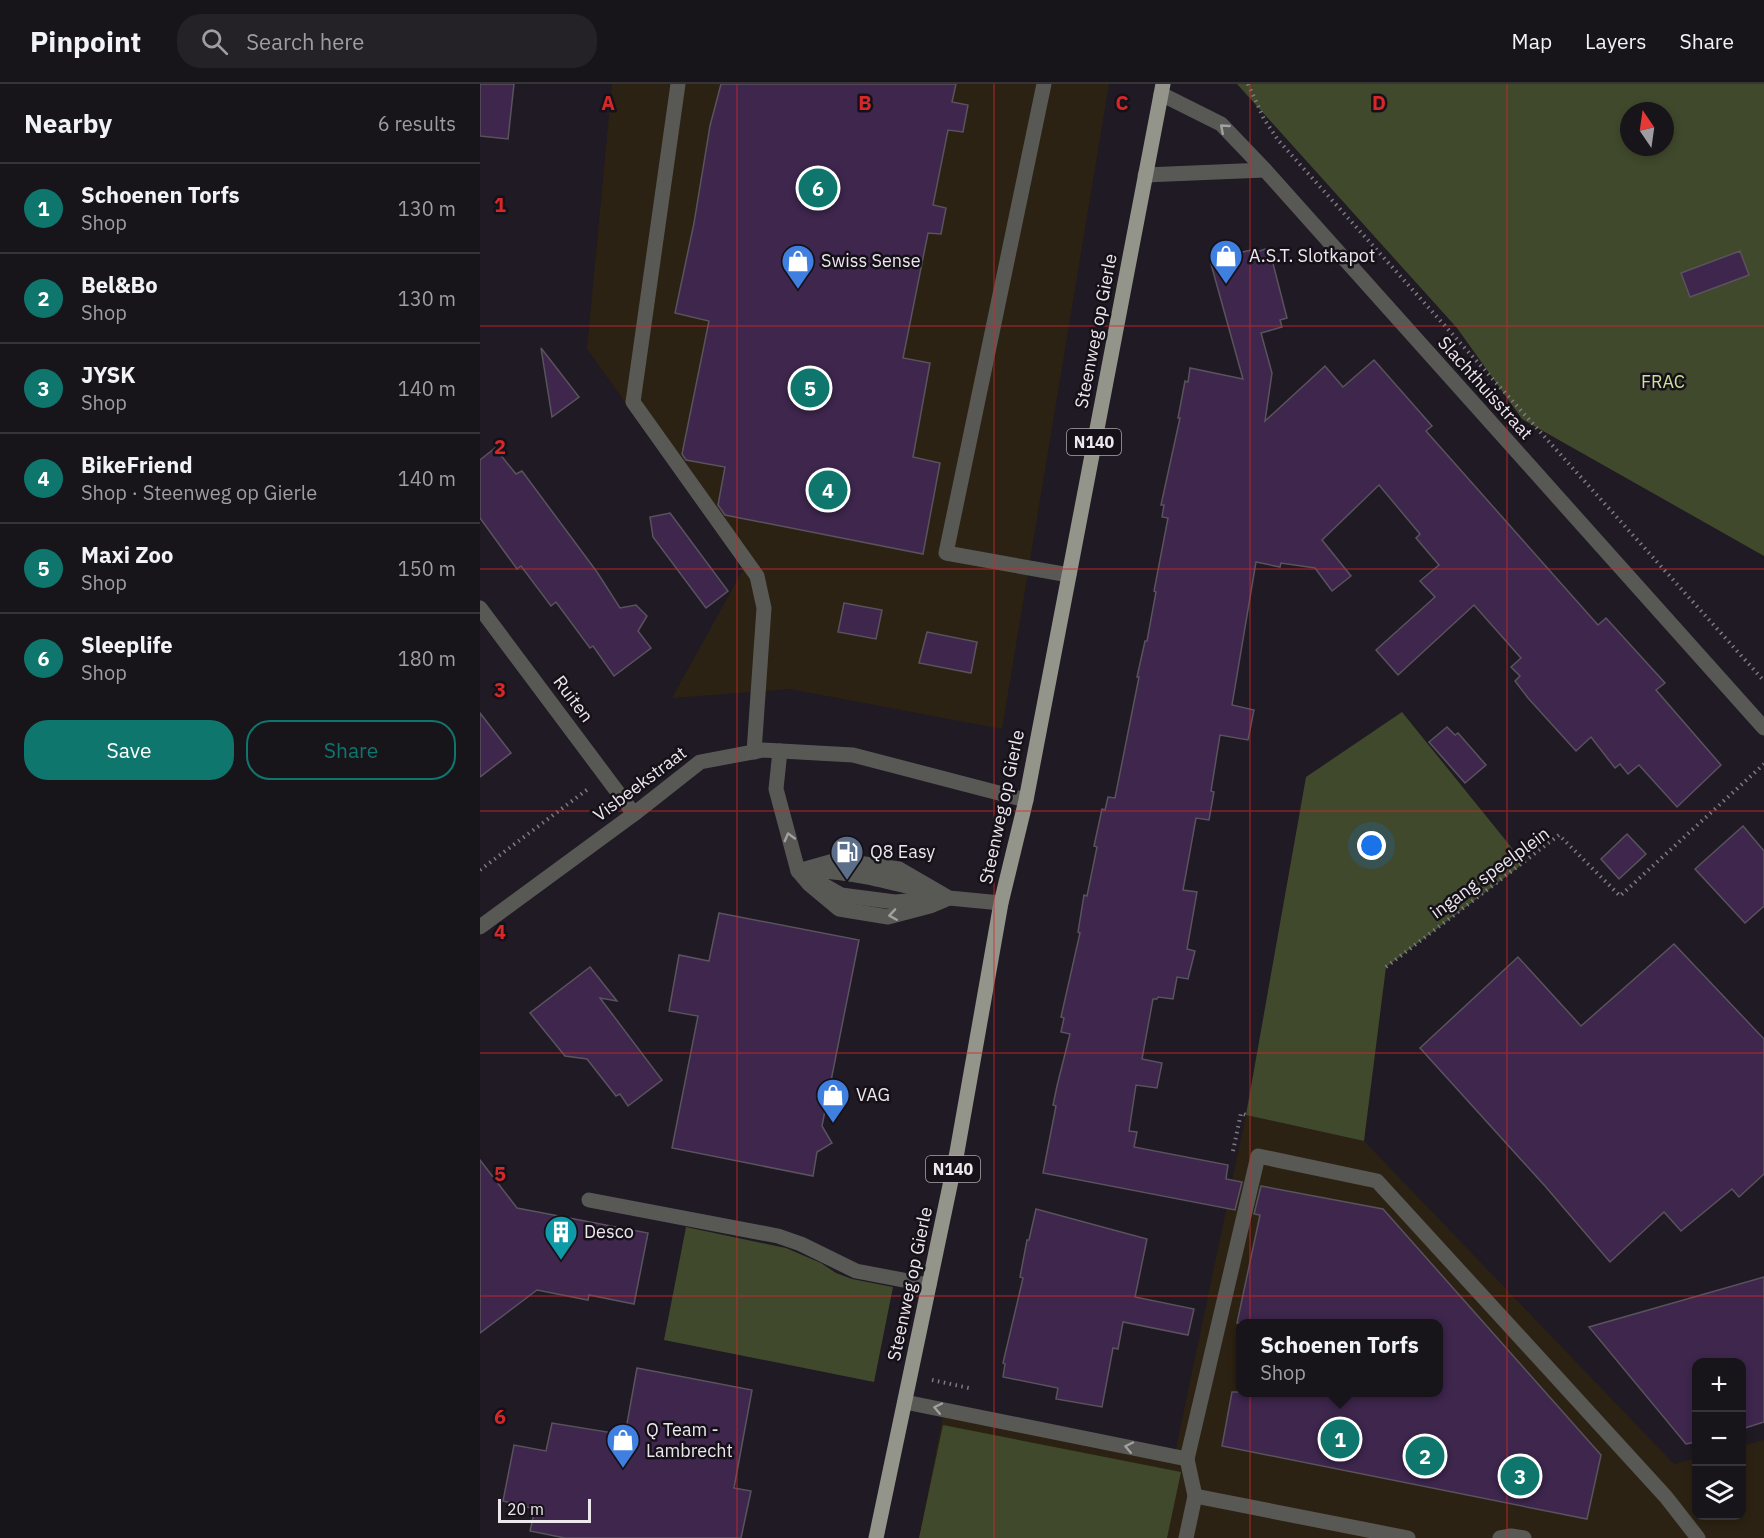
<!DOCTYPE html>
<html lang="en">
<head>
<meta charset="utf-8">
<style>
	body { margin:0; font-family:"IBM Plex Sans",sans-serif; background:#242127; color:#f1f3f6 }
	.controls { position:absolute; right:18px; bottom:18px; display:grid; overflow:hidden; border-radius:12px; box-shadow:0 3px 9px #0003 }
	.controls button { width:54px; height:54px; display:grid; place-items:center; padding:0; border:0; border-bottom:2px solid #363339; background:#17141a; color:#f1f3f6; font:30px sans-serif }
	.compass { position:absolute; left:1140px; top:18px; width:54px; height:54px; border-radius:50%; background:#17141a; box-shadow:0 3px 9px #0003; rotate:347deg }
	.scale { position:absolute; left:18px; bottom:15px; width:93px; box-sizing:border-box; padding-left:6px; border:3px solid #ebe7ed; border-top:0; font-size:16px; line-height:21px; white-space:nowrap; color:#ebe7ed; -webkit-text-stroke:4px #161119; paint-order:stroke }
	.you { position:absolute; left:892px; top:762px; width:21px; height:21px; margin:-15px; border:4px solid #fff; border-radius:50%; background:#1a73e8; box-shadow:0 0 0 9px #1a73e833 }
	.badge { display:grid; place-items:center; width:39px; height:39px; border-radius:50%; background:#0f766e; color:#fff; font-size:20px; font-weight:700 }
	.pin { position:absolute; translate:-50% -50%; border:3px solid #fff; box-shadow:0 2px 6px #0006 }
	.popup { position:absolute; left:756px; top:1235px; width:207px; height:78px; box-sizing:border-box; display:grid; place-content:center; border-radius:12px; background:#17141a; filter:drop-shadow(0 2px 4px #0005); font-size:20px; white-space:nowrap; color:#9e9ea2 }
	.popup b { font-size:22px; color:#f1f3f6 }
	.popup::after { content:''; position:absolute; left:50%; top:100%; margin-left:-12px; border:12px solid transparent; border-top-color:#17141a }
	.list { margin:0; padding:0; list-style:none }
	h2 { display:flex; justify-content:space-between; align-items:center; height:78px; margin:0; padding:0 24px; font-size:26px }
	h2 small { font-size:20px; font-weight:400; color:#9e9ea2 }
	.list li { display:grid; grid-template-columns:39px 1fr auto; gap:18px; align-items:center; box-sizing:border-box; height:90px; padding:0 24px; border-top:2px solid #363339 }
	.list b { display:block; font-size:22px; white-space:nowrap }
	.list p { margin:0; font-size:20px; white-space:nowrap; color:#9e9ea2 }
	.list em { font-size:20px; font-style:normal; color:#9e9ea2 }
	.actions { display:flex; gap:12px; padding:18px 24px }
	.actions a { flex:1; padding:14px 0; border:2px solid #0f766e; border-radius:24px; text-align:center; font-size:21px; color:#0f766e }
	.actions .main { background:#0f766e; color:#fff }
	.icon { flex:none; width:33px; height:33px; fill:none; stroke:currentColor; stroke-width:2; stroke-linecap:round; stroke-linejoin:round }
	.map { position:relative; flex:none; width:1284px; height:1454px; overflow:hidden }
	header { display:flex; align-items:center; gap:36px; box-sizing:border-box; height:84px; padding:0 30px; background:#17141a; border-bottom:2px solid #363339 }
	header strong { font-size:28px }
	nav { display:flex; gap:33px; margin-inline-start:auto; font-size:21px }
	.search { width:420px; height:54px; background:#242127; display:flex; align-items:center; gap:15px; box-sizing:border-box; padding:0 21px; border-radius:24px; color:#9e9ea2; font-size:22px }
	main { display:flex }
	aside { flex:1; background:#17141a }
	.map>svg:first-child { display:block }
	.commercial { fill:#2c2213; fill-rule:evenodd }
	.green { fill:#40492c; fill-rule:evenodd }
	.building { fill:#3e264d; stroke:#59535d; stroke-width:1.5 }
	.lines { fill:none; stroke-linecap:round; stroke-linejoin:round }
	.path { stroke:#7f7a82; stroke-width:4; stroke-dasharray:1.5 4.5; stroke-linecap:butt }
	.minor { stroke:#585954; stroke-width:15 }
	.major { stroke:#93958b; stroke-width:15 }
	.oneway { stroke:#a2a0a0 }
	.grid { fill:none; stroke:#d62828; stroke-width:1.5; stroke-opacity:0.55 }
	.labels { text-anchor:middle; stroke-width:5; stroke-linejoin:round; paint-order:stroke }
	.shield { fill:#161119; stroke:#aba7ad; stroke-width:1.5 }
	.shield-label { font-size:16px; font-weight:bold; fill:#ebe7ed }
	.poi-label { font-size:18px; fill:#ebe7ed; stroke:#161119; text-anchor:start }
	.street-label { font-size:18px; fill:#ebe7ed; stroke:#161119 }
	.park-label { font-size:18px; fill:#cbe396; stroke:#161119 }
	.grid-label { font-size:20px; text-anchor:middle; font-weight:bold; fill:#d62828; stroke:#161119; stroke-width:5; stroke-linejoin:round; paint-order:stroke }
</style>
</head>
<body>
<header>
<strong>Pinpoint</strong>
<div class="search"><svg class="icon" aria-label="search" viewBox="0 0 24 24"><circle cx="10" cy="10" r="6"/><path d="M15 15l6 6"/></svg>Search here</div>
<nav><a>Map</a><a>Layers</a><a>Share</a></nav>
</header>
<main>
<aside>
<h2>Nearby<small>6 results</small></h2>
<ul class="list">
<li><span class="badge">1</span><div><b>Schoenen Torfs</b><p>Shop</p></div><em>130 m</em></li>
<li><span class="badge">2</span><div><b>Bel&amp;Bo</b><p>Shop</p></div><em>130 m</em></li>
<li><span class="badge">3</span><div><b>JYSK</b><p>Shop</p></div><em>140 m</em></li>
<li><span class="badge">4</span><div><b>BikeFriend</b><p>Shop · Steenweg op Gierle</p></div><em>140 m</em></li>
<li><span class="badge">5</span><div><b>Maxi Zoo</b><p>Shop</p></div><em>150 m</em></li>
<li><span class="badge">6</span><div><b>Sleeplife</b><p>Shop</p></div><em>180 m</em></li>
</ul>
<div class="actions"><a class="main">Save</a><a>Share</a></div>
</aside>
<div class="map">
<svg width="1284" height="1454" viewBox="0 0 1284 1454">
	<rect width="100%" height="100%" fill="#1f1a23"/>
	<g class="commercial">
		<path d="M132,0H629L522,645L310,605L192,614L264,484L107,265Z"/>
		<path d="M766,1031L884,1057L1194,1380L1216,1374V1432H1262V1362L1284,1356V1454H439L463,1332L693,1379ZM761,1240H959V1308H761Z"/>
	</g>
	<g class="green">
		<path d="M757,0H1284V472L1042,335L977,244ZM1149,27H1185V63H1149Z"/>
		<path d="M922,628L1044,779L906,883L884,1057L766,1031L826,693Z"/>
		<path d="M206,1143L306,1164L341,1179L356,1189L372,1195L413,1203L394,1298L184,1256Z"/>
		<path d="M463,1341L701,1388L687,1454H439Z"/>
	</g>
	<g class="building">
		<path d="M0,0H34L28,55L0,52Z"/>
		<path d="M241,0H476L472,18L488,21L483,48L468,46L453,121L466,124L461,150L448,149L423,274L450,279L433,373L460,379L443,470L245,431L238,421L245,383L206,376L202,370L229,237L195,229L214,139L230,42Z"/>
		<path d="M789,164L807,234L800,236L802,243L781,249L792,289L785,337L845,282L863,303L894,276L952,342L946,347L1078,496L1118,541L1126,534L1185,599L1176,606L1241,681L1197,723L1159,681L1148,690L1140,680L1135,684L1111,653L1096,667L1048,614L1035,597L1040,592L1031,583L1041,574L994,521L918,591L896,566L955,513L940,497L959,481L936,454L940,450L899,401L842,456L871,492L852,507L835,484L801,479L800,483L776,478L752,621L774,626L768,656L740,651L731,707L734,708L729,736L716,734L703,806L717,808L707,865L715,867L708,895L697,893L693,915L678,913L677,915H673L662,975L682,979L677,1004L656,1001L649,1047L657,1048L654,1063L748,1081L746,1095L762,1098L755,1126L563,1089L576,1022L573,1021L577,1002L590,950L581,948L584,934L581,933L600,849L598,848L604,811L607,812L617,763L614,762L622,725L625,726L628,713L635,714L659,593H657L665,557H667L676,508L674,507L688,434L682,433L684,421H681L700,334H698L705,297L708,298L710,284L763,295L731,180L744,177L743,173L775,165L776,168Z"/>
		<path d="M1260,167L1269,191L1210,213L1201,189Z"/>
		<path d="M61,264L99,313L72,333Z"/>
		<path d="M15,364L36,390L42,387L117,488L140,524L156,521L167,532L158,547L171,564L134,592L113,562L110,564L76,518L71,522L41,482L37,485L0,434V376Z"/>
		<path d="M190,429L248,507L226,524L173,453L170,433Z"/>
		<path d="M364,519L402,526L396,555L358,548Z"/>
		<path d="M447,548L497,558L491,589L439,579Z"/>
		<path d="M0,629L31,669L0,693Z"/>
		<path d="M967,643L975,651L978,649L1006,681L985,699L949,658Z"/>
		<path d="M1263,742L1284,767V822L1265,839L1215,785Z"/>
		<path d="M1147,750L1166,770L1139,795L1121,775Z"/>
		<path d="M239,829L379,856L342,1042L352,1059L337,1068L333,1092L192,1064L218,932L189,927L199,871L229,877Z"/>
		<path d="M1194,860L1284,955V1090L1259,1113L1252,1105L1201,1147L1184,1128L1130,1178L1065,1102L940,964L1038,873L1101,942Z"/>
		<path d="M110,883L137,917L120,914L182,996L148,1022L140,1010L136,1012L107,975L85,972L50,929Z"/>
		<path d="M0,1076L37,1124L168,1149L154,1220L109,1211L108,1216L57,1206L0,1249Z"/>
		<path d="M781,1102L903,1125L1121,1371L1107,1435L742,1362L752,1308H959V1239H757L780,1131L774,1130Z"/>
		<path d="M556,1125L667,1155L655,1213L714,1225L708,1251L643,1238L638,1265L633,1264L622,1323L576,1315L578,1304L523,1293L525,1280L523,1279L543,1194L540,1193L547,1156H549Z"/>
		<path d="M1284,1193V1338L1262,1345V1278H1216V1358L1206,1360L1109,1243Z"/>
		<path d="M157,1284L272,1306L254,1404L271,1407L261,1454H85L50,1447L55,1425L23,1417L34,1361L66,1367L72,1339L145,1351Z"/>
	</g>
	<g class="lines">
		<g class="path">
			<path d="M768,0L784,35L798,56L1284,597"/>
			<path d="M0,786L108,705"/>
			<path d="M906,883L1079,751L1140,812L1284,680"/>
			<path d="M753,1067L761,1029L766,1031"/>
			<path d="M452,1296L489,1304"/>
		</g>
		<g class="minor">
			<path d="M198,0L153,318L277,492L284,524L274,668"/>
			<path d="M564,0L466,469L589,491"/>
			<path d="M681,10L741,40L785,86L1284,644"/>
			<path d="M665,91L785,86"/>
			<path d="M0,524L154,730"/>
			<path d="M300,667L296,705L318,787L357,776L419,785L469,814L521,819"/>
			<path d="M318,787L329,800L359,825L408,833L450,822L469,814"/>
			<path d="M337,787C374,788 410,798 446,807"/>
			<path d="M335,796L361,811L415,818L451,815"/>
			<path d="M0,843L154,730L220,678L283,666L373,671L546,716"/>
			<path d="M109,1116L298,1152L321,1160L376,1187L449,1201"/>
			<path d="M425,1318L707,1375"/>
			<path d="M715,1412L928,1454"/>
			<path d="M706,1454L715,1412L707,1375L778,1072L897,1097L1186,1413L1218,1454"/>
			<path d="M1020,1454L1031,1452L1044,1454"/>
		</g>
		<path class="major" d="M396,1454L477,1068L521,819L546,716L683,0"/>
	</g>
	<defs><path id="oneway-chevron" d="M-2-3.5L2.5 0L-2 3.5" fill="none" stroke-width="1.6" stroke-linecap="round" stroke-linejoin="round" transform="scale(1.5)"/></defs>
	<g class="oneway">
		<use href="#oneway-chevron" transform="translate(744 44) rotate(-139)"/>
		<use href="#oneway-chevron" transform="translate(309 753) rotate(-105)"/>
		<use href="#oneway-chevron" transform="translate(413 831) rotate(171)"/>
		<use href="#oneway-chevron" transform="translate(458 1324) rotate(-168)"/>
		<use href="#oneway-chevron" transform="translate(649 1363) rotate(-168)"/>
	</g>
	<path class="grid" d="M257,0V1454M514,0V1454M770,0V1454M1027,0V1454M0,242H1284M0,485H1284M0,727H1284M0,969H1284M0,1212H1284"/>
	<defs>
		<g id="shop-pin" transform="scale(1.725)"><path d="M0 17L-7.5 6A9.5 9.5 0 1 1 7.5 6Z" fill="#3f7fe0" stroke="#161119"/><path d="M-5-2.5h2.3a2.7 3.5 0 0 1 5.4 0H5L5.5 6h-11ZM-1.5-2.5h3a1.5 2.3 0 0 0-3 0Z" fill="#fff"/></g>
		<g id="fuel-pin" transform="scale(1.725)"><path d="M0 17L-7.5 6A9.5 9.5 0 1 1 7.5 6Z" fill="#5c6f8a" stroke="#161119"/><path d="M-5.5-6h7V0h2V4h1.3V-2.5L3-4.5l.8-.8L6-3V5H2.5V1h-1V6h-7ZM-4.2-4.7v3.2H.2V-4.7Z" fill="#fff"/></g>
		<g id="building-pin" transform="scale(1.725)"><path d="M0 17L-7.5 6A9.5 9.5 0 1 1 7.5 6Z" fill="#0f9aa8" stroke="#161119"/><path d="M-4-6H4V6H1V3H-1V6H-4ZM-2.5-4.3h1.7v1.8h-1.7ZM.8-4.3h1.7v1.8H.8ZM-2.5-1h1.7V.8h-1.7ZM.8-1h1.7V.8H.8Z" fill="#fff"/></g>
	</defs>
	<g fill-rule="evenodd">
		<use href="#shop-pin" x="746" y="172"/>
		<use href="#shop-pin" x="318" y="177"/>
		<use href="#fuel-pin" x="367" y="768"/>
		<use href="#shop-pin" x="353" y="1011"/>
		<use href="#building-pin" x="81" y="1148"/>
		<use href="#shop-pin" x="143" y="1356"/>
	</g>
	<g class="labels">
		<g class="shield">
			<rect x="587" y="345" width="54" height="26" rx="4.5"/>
			<rect x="446" y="1072" width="54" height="26" rx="4.5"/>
		</g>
		<g class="shield-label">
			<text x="614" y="364">N140</text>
			<text x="473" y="1091">N140</text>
		</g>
		<g class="poi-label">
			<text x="769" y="178">A.S.T. Slotkapot</text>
			<text x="341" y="183">Swiss Sense</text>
			<text x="390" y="774">Q8 Easy</text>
			<text x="376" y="1017">VAG</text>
			<text x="104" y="1154">Desco</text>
			<text x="166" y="1352">Q Team -<tspan x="166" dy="21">Lambrecht</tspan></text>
		</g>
		<g class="street-label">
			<text transform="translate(616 247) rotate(-79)" y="6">Steenweg op Gierle</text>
			<text transform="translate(1005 304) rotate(48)" y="6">Slachthuisstraat</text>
			<text transform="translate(93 615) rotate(53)" y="6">Ruiten</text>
			<text transform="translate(160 700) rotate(-37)" y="6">Visbeekstraat</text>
			<text transform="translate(522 723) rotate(-78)" y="6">Steenweg op Gierle</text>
			<text transform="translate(1010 789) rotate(-36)" y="6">ingang speelplein</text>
			<text transform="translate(430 1200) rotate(-78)" y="6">Steenweg op Gierle</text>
		</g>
		<g class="park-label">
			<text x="1183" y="304">FRAC</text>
		</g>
	</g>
	<g class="grid-label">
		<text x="128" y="26">A</text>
		<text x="385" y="26">B</text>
		<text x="642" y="26">C</text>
		<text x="899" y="26">D</text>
		<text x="20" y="128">1</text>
		<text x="20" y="370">2</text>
		<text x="20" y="613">3</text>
		<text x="20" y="855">4</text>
		<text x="20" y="1097">5</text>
		<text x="20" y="1340">6</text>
	</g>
</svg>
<div class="controls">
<button>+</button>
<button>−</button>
<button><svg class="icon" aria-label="layers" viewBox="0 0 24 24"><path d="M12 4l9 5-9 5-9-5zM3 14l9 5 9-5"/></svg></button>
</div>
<svg class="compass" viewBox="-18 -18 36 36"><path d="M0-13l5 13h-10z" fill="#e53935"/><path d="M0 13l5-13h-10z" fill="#9e9ea2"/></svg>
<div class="scale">20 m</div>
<div class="you"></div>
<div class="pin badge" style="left:860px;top:1355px">1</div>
<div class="popup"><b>Schoenen Torfs</b>Shop</div>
<div class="pin badge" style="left:945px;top:1372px">2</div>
<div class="pin badge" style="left:1040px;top:1392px">3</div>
<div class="pin badge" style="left:348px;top:406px">4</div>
<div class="pin badge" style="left:330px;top:304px">5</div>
<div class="pin badge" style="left:338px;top:104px">6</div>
</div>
</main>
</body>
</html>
